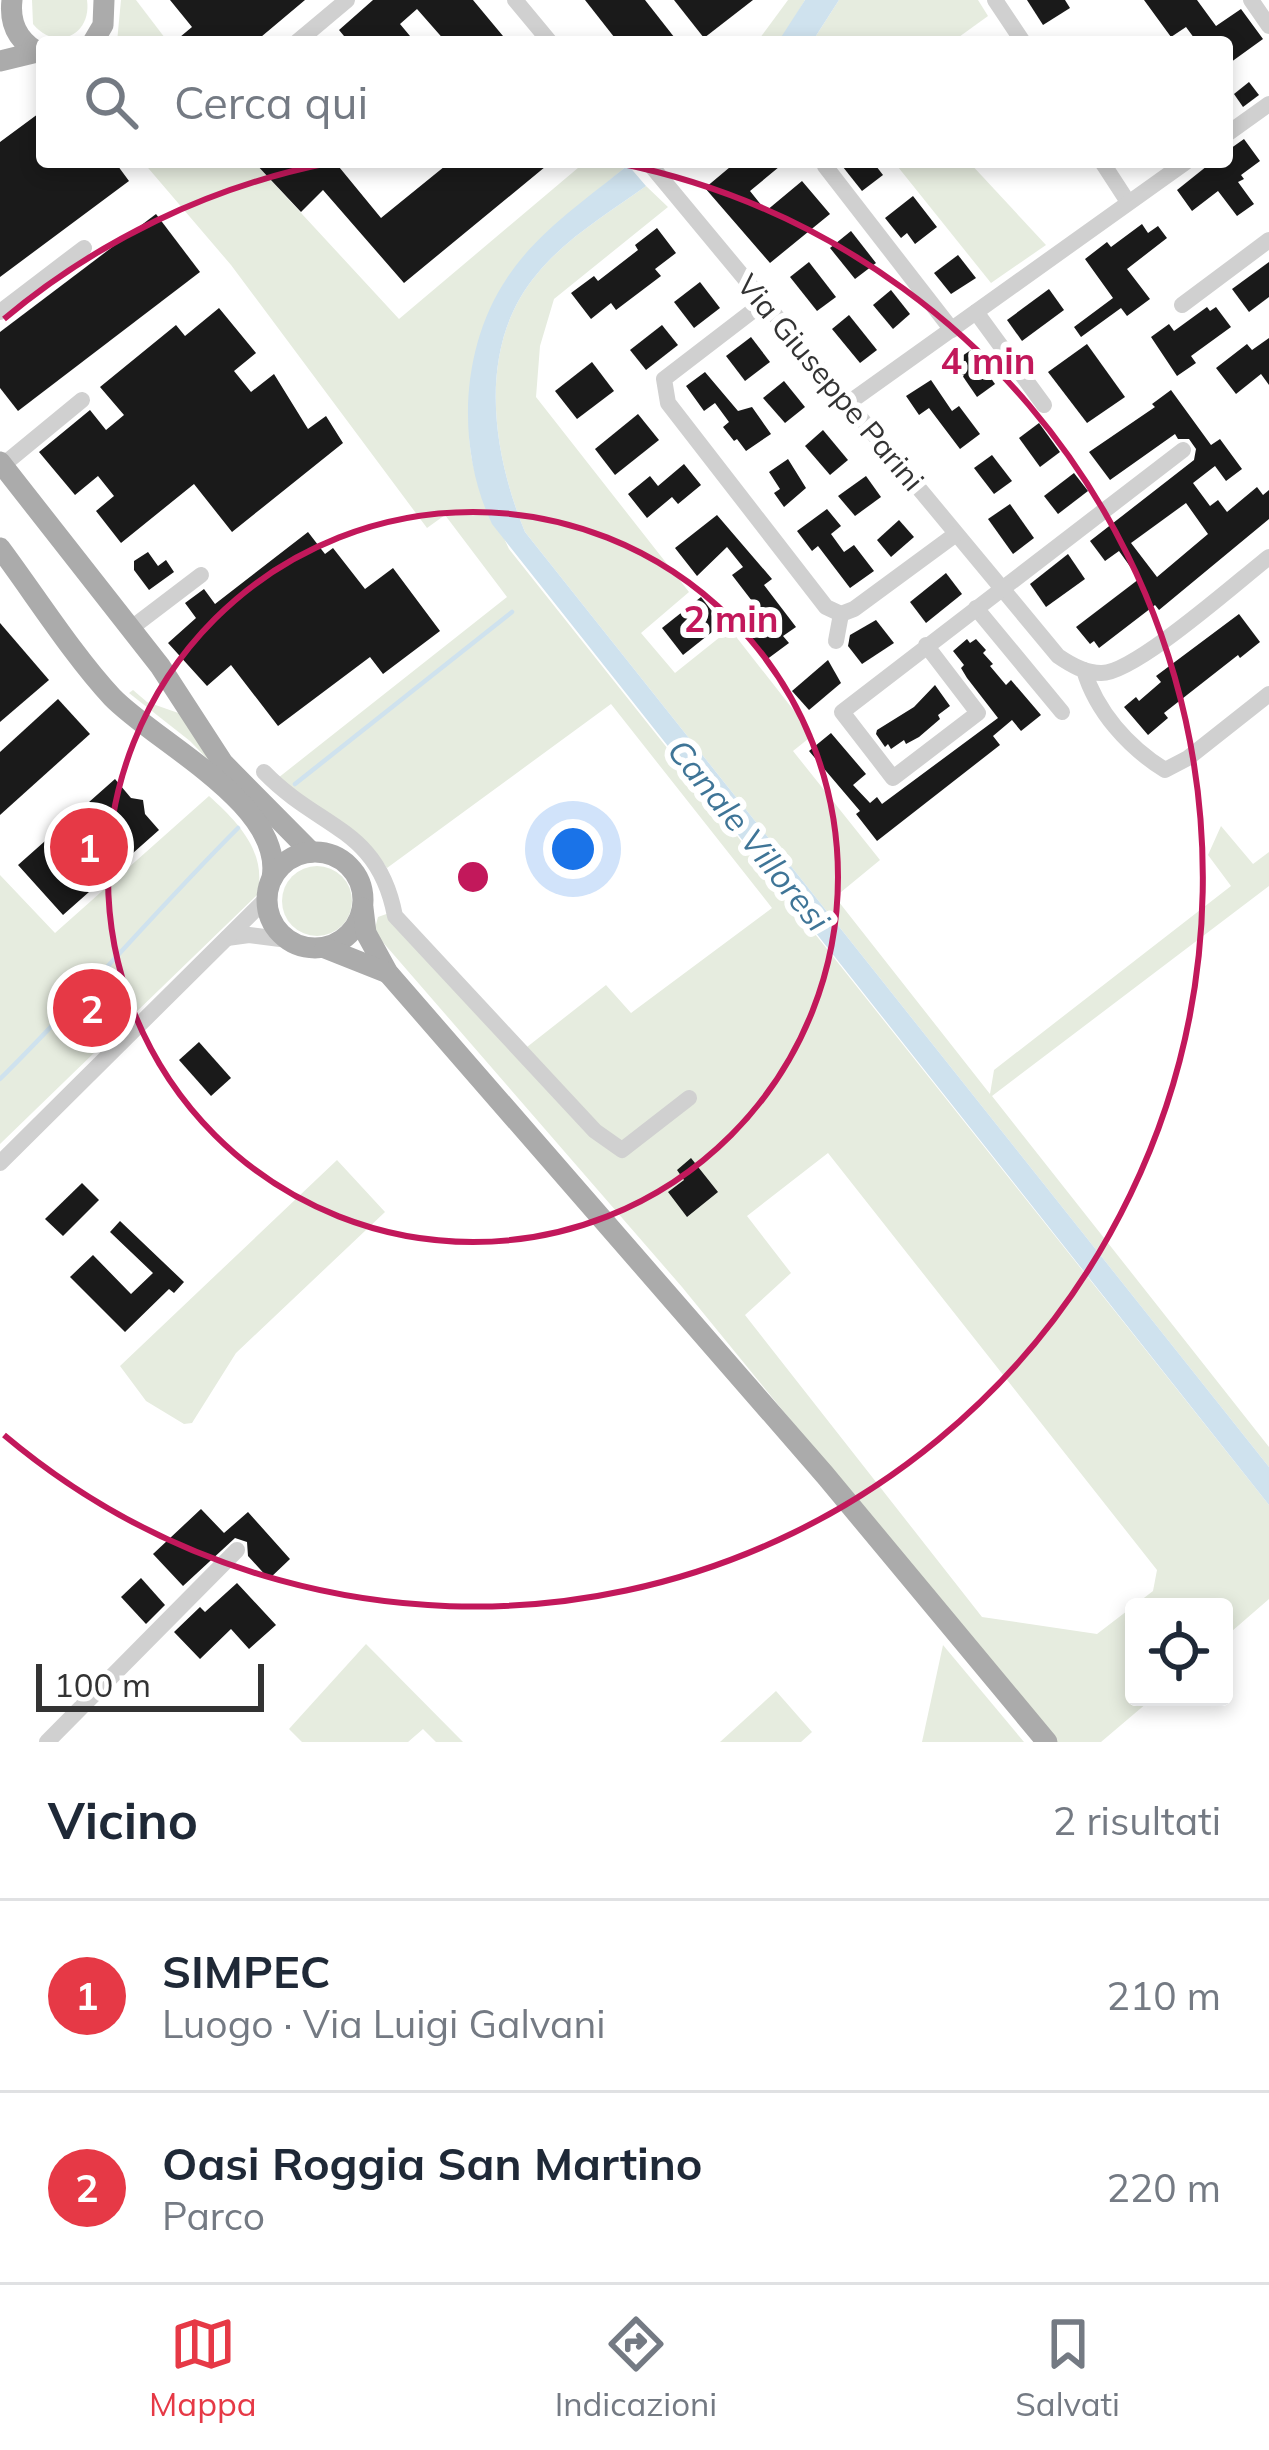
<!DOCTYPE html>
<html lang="it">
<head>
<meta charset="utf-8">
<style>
	body { margin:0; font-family:Mulish,sans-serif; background:#f6f6f7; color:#1f2937 }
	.controls { position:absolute; right:36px; bottom:36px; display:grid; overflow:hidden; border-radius:12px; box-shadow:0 6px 18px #0003 }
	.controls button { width:108px; height:108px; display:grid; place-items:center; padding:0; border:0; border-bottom:3px solid #e0e1e3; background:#fff; color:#1f2937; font:60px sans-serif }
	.scale { position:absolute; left:36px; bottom:30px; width:228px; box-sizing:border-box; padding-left:12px; border:6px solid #333; border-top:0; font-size:33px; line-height:42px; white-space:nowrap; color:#333; -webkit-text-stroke:9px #fff; paint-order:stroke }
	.you { position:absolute; left:573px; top:849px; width:42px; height:42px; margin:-30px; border:9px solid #fff; border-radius:50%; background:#1a73e8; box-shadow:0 0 0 18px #1a73e833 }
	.badge { display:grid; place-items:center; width:78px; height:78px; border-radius:50%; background:#e63946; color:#fff; font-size:39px; font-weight:700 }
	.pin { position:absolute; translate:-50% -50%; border:6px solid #fff; box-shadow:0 3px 12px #0006 }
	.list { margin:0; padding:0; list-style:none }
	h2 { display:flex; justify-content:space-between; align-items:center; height:156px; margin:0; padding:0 48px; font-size:51px }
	h2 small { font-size:39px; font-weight:400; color:#747a83 }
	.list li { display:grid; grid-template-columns:78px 1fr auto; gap:36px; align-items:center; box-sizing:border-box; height:192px; padding:0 48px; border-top:3px solid #e0e1e3 }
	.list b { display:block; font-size:45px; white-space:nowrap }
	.list p { margin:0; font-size:39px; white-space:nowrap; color:#747a83 }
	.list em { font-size:39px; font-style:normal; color:#747a83 }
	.icon { flex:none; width:66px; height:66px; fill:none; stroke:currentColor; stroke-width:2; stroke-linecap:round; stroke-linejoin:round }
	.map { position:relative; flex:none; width:1269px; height:1742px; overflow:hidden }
	.search { position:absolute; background:#fff; box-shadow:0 6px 18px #0003; left:36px; right:36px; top:36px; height:132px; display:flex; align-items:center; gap:30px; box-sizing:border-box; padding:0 42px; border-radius:12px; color:#747a83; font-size:45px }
	.sheet { height:540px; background:#fff }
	nav { display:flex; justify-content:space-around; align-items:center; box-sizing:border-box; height:168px; border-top:3px solid #e0e1e3; background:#fff; font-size:33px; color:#747a83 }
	nav a { display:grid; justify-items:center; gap:6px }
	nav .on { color:#e63946 }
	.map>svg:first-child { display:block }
	.green { fill:#e6ecdf; fill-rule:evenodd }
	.water { fill:#cfe2ee }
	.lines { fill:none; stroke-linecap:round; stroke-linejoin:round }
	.stream { stroke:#cfe2ee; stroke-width:4.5 }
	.building { fill:#1a1a1a; fill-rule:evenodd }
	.minor { stroke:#d0d0d0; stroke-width:16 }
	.major { stroke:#ababab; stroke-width:21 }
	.ring { fill:none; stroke:#c2185b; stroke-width:6 }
	.labels { text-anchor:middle; stroke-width:12; stroke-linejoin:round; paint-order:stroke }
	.street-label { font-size:30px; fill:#333; stroke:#fff }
	.water-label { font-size:33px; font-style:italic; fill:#3f7597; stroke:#fff }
	.centre { fill:#c2185b; stroke:#fff; stroke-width:6 }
	.ring-label { font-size:36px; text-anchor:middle; font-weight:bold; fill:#c2185b; stroke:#fff; stroke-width:12; stroke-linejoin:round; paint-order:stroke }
</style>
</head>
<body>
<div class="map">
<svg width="1269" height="1742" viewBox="0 0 1269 1742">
	<rect width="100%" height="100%" fill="#fff"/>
	<g class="green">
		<path d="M32,0H87C92,35 56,52 33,24Z"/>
		<path d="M121,0H136L168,42H117Z"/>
		<path d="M788,0H805L783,37L778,42H757Z"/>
		<path d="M839,0H978L988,16L952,42H812Z"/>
		<path d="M143,162H254L399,319L585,162L628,165C547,233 474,285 470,400C469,421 468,444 473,464C479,493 497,522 509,549L1269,1505V1599L1224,1638V1607H1134V1697H1154L1101,1742H1053L682,1287L374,932L378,917L392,912L527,1047L606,985L631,1013L772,908L611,704L387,868L379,857L278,778L507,597L445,515L427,528L231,265ZM828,1153L1157,1570L1153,1591L1097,1634L982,1617L745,1315L791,1273L747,1216Z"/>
		<path d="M894,162H969L1046,245L991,283Z"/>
		<path d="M646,186L668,207L554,299L540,346L536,397L689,592L641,633L675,673L730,629L813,735L793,751L880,860L835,897L990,1094L994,1070L1231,886L1208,855L1221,826L1253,864L1269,852V886L992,1096L1269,1447V1467L525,532C492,452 476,346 537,274C566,238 609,213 646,186Z"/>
		<path d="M133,690L147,702L184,715L223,775L190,741L129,693Z"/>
		<path d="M209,796C238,822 268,853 257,895L0,1144V875L55,933Z"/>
		<circle cx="317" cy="901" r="35"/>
		<path d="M337,1160L385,1212L236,1353L192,1423L184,1424L146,1401L120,1366Z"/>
		<path d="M366,1644L463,1742H436L423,1729L408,1742H302L289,1729Z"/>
		<path d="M943,1645L1024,1742H922Z"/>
		<path d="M776,1691L812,1732L801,1742H720Z"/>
	</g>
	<g class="water">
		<path d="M805,0H839L812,42H778Z"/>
		<path d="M628,165L646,186C609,213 566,238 537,274C476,346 492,452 525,532L1269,1467V1505L492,524C456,448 460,348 507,278C537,232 587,199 628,165Z"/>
	</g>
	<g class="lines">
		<g class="stream">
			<path d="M295,784L512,612"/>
			<path d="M0,1079C82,998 156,910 238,828"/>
		</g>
	</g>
	<g class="building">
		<path d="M170,0H305L255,42H174L192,27Z"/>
		<path d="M373,0H473L508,42H446L417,9L400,24L415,42H349L339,30Z"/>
		<path d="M585,0H645L678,42H618Z"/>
		<path d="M674,0H753L704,38Z"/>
		<path d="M1027,0H1065L1070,8L1043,25Z"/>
		<path d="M1144,0H1197L1216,26L1241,9L1263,39L1227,65V42H1197L1186,27L1171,37Z"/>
		<path d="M1249,82L1259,95L1243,107L1234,94Z"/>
		<path d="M42,111V162H115L129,181L0,277V142Z"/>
		<path d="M1244,139L1260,161L1241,175L1244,179L1238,182L1254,204L1237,216L1218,191L1192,211L1177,190L1212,162H1227V151Z"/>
		<path d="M254,162H335L381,218L450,162H551L404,283L323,190L301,212Z"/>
		<path d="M736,162H785L750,191L766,211L802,181L830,214L770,263L705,188Z"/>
		<path d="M839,162H873L883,175L862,191Z"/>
		<path d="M913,196L937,227L915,244L907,233L901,238L885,218Z"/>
		<path d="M156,214L200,272L18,411L0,388V332Z"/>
		<path d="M1142,224L1148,233L1158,226L1167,238L1127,269L1150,299L1127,316L1121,308L1081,337L1074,327L1113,298L1085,259L1107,242L1111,247Z"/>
		<path d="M657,228L676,253L655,269L661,276L616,310L611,303L591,319L571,293L594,276L598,281L638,250L635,245Z"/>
		<path d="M851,231L876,263L855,279L830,248Z"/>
		<path d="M958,255L976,278L951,294L934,273Z"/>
		<path d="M809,262L836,297L817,311L790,277Z"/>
		<path d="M1269,262V297L1249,312L1232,289Z"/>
		<path d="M700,282L720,308L694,328L674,302Z"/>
		<path d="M1049,289L1064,310L1022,341L1007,320Z"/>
		<path d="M891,290L910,314L893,329L873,305Z"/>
		<path d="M1207,307L1210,311L1216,307L1231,327L1191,356L1196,363L1177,376L1151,337L1169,324L1174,331Z"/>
		<path d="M219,308L256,353L234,371L251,392L274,374L308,429L326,416L343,443L232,532L194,484L121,543L96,511L114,496L98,476L75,495L39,452L90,410L106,430L124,415L100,387L176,325L185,336Z"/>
		<path d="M849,315L877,350L860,363L832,329Z"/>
		<path d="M662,325L678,345L646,370L630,350Z"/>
		<path d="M751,337L770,362L745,381L726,356Z"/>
		<path d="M1269,338V385L1261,374L1236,394L1216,368L1247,344L1252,350Z"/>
		<path d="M1087,344L1125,397L1087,423L1048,372Z"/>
		<path d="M971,350L995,384L977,397L953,362Z"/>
		<path d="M592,362L614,391L577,419L555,391Z"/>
		<path d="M705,372L738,411L752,407L771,434L746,451L737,439L734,441L723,427L729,422L715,403L704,411L686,386Z"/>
		<path d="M931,380L952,411L959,406L980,434L960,449L929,408L919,415L906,396Z"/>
		<path d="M784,381L805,407L785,423L763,398Z"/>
		<path d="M1171,390L1211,445L1220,439L1242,469L1226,481L1215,466L1193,483L1210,506L1218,500L1227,512L1257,487L1263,495L1269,490V519L1159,610L1155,605L1099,648L1094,641L1090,644L1076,627L1139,579L1119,551L1105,561L1090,541L1194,460L1196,449L1189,439H1178L1175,434L1110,480L1089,452L1155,407L1152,404ZM1186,503L1208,534L1157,577L1131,543Z"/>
		<path d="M638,414L659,440L615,475L595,449Z"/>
		<path d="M1039,423L1060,452L1040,467L1019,438Z"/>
		<path d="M823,430L848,460L830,475L805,446Z"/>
		<path d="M992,455L1012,481L994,494L974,468Z"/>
		<path d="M788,459L806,488L784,507L774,493L780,489L769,472Z"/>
		<path d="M684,464L701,485L678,504L672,497L647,518L628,494L650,476L658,486Z"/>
		<path d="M1074,473L1088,491L1058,514L1044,496Z"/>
		<path d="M866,476L881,497L855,516L838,496Z"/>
		<path d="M1010,504L1034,538L1013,554L988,519Z"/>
		<path d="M827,509L841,526L831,534L844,552L854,545L874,571L850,588L818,546L812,551L797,531Z"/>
		<path d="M717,515L772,579L764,585L796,627L783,636L789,643L766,660L748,637L760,627L755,620L762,614L732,575L743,567L727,547L697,576L675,548Z"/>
		<path d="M899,520L914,537L891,557L877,540Z"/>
		<path d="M308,532L325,554L333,548L365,589L393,568L440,631L383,674L370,657L278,726L231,665L207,686L168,643L196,618L185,603L204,589L215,604Z"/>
		<path d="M148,552L158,566L166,560L174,572L149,590L134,570V561Z"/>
		<path d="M1068,554L1085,579L1046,607L1030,584Z"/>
		<path d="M946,573L962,594L926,623L910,602Z"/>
		<path d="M701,597L722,624L683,655L662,628Z"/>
		<path d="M1239,614L1260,642L1240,658L1238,655L1164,713L1168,718L1148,735L1124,707L1136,697L1139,701L1161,682L1156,676Z"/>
		<path d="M876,620L894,643L862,664L848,646L850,635Z"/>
		<path d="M0,623L49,680L0,722Z"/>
		<path d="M967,639L970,643L976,639L986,650L983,653L993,664L990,666L1006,685L1011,680L1041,715L1021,731L1012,720L993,736L1000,745L877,841L856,814L860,811L809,751L831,733L866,774L853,785L870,803L877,797L882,804L998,718L967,678L961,668L964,665L953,651Z"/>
		<path d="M828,660L841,683L809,710L792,691Z"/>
		<path d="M935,685L950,706L938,715L940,719L919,737L906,744L904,740L891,749L888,744L885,747L876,734L877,730L914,707Z"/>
		<path d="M58,699L90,734L0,815V752Z"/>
		<path d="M115,779L131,798L143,800L145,814L159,830L63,915L18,865Z"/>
		<path d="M199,1042L231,1078L211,1096L179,1060Z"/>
		<path d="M691,1158L718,1192L687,1217L668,1192L684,1180L677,1170Z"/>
		<path d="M82,1183L99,1200L63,1236L45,1219Z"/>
		<path d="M120,1221L184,1282L174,1293L169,1289L125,1332L70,1277L93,1255L131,1294L153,1273L110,1232Z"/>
		<path d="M201,1509L224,1533L248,1512L290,1559L269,1579L248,1556L247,1542L235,1538L183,1586L153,1554Z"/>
		<path d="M141,1578L165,1605L146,1624L121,1597Z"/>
		<path d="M237,1583L276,1625L249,1649L231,1629L200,1659L174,1632L200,1607L205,1612Z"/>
	</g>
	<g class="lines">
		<g class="minor">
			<path d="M515,0L550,42"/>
			<path d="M995,0L1023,42"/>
			<path d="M1251,0L1269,26"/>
			<path d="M297,42L347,0"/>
			<path d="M1227,134L1269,104"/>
			<path d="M648,162L1058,656C1071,665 1085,673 1101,673C1134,674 1238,581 1269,557"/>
			<path d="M1102,162L1128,202"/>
			<path d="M825,166L952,330"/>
			<path d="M763,303L664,379L668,403L826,607L841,614L854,609L956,534"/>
			<path d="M1182,305L1269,240"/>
			<path d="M0,312L84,248"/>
			<path d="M976,312L1044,405"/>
			<path d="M847,404L1186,162"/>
			<path d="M3,465L82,400"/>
			<path d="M976,608L1062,712"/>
			<path d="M130,629L201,575"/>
			<path d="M836,641L841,614"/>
			<path d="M926,645L978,713L893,778L842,712L1183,450"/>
			<path d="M1084,670C1096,711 1128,747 1165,770L1188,758L1269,694"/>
			<path d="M264,772C320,830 378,827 395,916L595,1131L622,1150L689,1098"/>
			<path d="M227,938L249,935L288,940"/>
			<path d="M0,1163L267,898"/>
			<path d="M47,1742L237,1550"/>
		</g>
		<g class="major">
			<path d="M12,0C9,25 19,43 42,54"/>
			<path d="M93,42L103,25L104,0"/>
			<path d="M0,61L37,52"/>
			<path d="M0,462L160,666L223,763L311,852"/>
			<path d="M0,548C35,595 73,655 112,697C155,742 285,805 272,878"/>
			<circle cx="315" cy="900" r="48"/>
			<path d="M363,908L366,933L388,973L825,1475L1047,1742"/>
			<path d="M325,948L388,973"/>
		</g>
	</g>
	<g class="ring">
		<circle cx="473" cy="877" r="365"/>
		<path d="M4 319A729 729 0 0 1 328 163M618 163A729 729 0 1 1 4 1435"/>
	</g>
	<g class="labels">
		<g class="street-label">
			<text transform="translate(830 383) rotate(50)" y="10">Via Giuseppe Parini</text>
		</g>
		<g class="water-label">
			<text transform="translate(749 835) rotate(51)" y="12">Canale Villoresi</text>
		</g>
	</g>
	<circle cx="473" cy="877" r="18" class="centre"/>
	<g class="ring-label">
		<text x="988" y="374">4 min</text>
		<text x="731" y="632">2 min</text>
	</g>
</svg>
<div class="controls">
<button><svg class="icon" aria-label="locate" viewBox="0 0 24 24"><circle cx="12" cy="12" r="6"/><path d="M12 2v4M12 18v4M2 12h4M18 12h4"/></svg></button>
</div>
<div class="scale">100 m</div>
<div class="you"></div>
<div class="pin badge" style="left:89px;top:847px">1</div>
<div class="pin badge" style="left:92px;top:1008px">2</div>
<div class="search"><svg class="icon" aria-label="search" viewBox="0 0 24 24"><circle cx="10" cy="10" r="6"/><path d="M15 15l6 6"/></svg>Cerca qui</div>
</div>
<section class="sheet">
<h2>Vicino<small>2 risultati</small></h2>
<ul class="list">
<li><span class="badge">1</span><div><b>SIMPEC</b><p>Luogo · Via Luigi Galvani</p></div><em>210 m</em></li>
<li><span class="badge">2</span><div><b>Oasi Roggia San Martino</b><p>Parco</p></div><em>220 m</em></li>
</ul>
</section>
<nav>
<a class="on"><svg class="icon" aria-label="map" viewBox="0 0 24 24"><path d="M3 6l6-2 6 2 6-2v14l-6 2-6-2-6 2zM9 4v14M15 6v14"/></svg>Mappa</a>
<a><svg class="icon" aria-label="directions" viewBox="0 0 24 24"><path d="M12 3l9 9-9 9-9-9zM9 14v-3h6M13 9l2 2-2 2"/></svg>Indicazioni</a>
<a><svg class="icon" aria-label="saved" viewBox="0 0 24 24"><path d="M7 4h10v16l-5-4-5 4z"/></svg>Salvati</a>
</nav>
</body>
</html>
